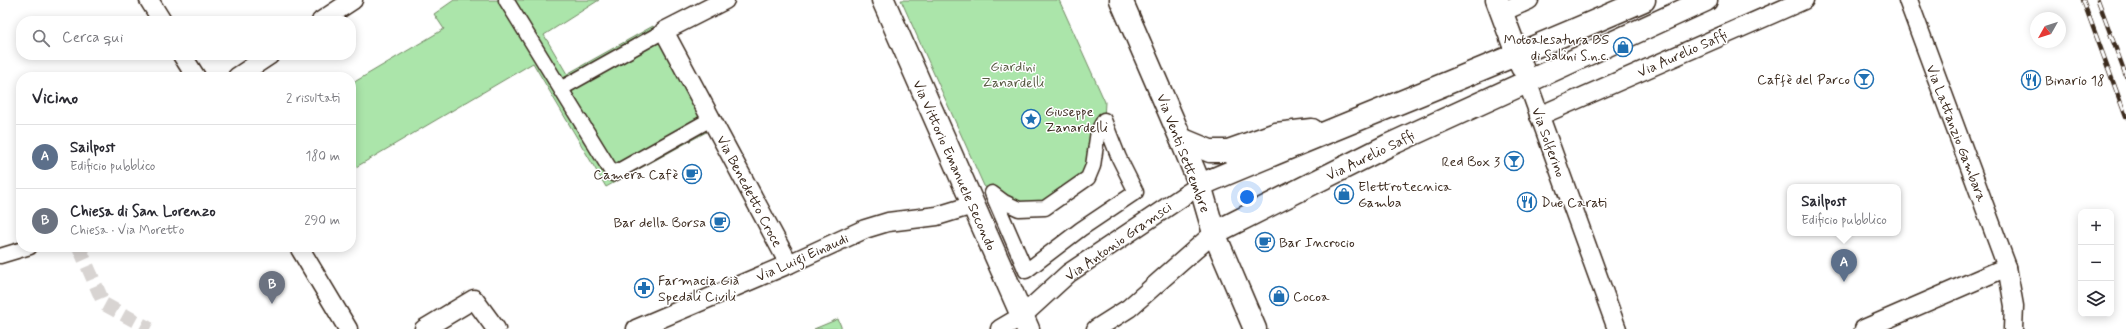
<!DOCTYPE html>
<html lang="it">
<head>
<meta charset="utf-8">
<style>
	body { margin:0; font-family:Mynerve,sans-serif; background:#f2f2f3; color:#2b2b33 }
	.controls { position:absolute; right:12px; bottom:12px; display:grid; overflow:hidden; border-radius:8px; box-shadow:0 2px 10px #0003 }
	.controls button { width:36px; height:36px; display:grid; place-items:center; padding:0; border:0; border-bottom:1px solid #e1e1e2; background:#fff; color:#2b2b33; font:20px sans-serif }
	.compass { position:absolute; left:2030px; top:12px; width:36px; height:36px; border-radius:50%; background:#fff; box-shadow:0 2px 10px #0003; rotate:231deg }
	.you { position:absolute; left:1247px; top:197px; width:14px; height:14px; margin:-10px; border:3px solid #fff; border-radius:50%; background:#1a73e8; box-shadow:0 0 0 6px #1a73e833 }
	.badge { display:grid; place-items:center; width:26px; height:26px; border-radius:50%; background:#111827; color:#fff; font-size:13px; font-weight:700 }
	.pin { position:absolute; translate:-50% -33px; filter:drop-shadow(0 1px 2px #0008) }
	.pin::after { content:''; position:absolute; top:21px; width:14px; height:12px; background:inherit; clip-path:polygon(0 0,100% 0,50% 100%) }
	.popup { position:absolute; left:1787px; top:184px; width:114px; height:52px; box-sizing:border-box; display:grid; place-content:center; border-radius:8px; background:#fff; filter:drop-shadow(0 1px 3px #0005); font-size:13px; white-space:nowrap; color:#7c7c81 }
	.popup b { font-size:15px; color:#2b2b33 }
	.popup::after { content:''; position:absolute; left:50%; top:100%; margin-left:-8px; border:8px solid transparent; border-top-color:#fff }
	.list { margin:0; padding:0; list-style:none }
	h2 { display:flex; justify-content:space-between; align-items:center; height:52px; margin:0; padding:0 16px; font-size:17px }
	h2 small { font-size:13px; font-weight:400; color:#7c7c81 }
	.list li { display:grid; grid-template-columns:26px 1fr auto; gap:12px; align-items:center; box-sizing:border-box; height:64px; padding:0 16px; border-top:1px solid #e1e1e2 }
	.list b { display:block; font-size:15px; white-space:nowrap }
	.list p { margin:0; font-size:13px; white-space:nowrap; color:#7c7c81 }
	.list em { font-size:13px; font-style:normal; color:#7c7c81 }
	.icon { flex:none; width:22px; height:22px; fill:none; stroke:currentColor; stroke-width:2; stroke-linecap:round; stroke-linejoin:round }
	.map { position:relative; flex:none; width:2126px; height:329px; overflow:hidden }
	.search { position:absolute; background:#fff; box-shadow:0 2px 10px #0003; left:16px; top:16px; width:340px; height:44px; display:flex; align-items:center; gap:10px; box-sizing:border-box; padding:0 14px; border-radius:16px; color:#7c7c81; font-size:15px }
	.panel { position:absolute; background:#fff; box-shadow:0 2px 10px #0003; left:16px; top:72px; width:340px; height:180px; border-radius:16px }
	.map>svg:first-child { display:block }
	.green { fill:#abe5aa; stroke:#738864 }
	.lines { fill:none; stroke-linecap:round; stroke-linejoin:round }
	.pedestrian-tunnel { stroke:#d8d4d2; stroke-width:14; stroke-dasharray:14 7; stroke-linecap:butt }
	.pedestrian-casing { stroke:#3b2a1e; stroke-width:17 }
	.minor-casing { stroke:#3b2a1e; stroke-width:21 }
	.tertiary-casing { stroke:#3b2a1e; stroke-width:25 }
	.secondary-casing { stroke:#3b2a1e; stroke-width:25 }
	.pedestrian { stroke:#fff; stroke-width:14 }
	.minor { stroke:#fff; stroke-width:18 }
	.tertiary { stroke:#fff; stroke-width:22 }
	.secondary { stroke:#fff; stroke-width:22 }
	.rail-casing { stroke:#3b2a1e; stroke-width:4.5 }
	.rail { stroke:#fff; stroke-width:3; stroke-dasharray:9; stroke-linecap:butt }
	.labels { text-anchor:middle; stroke-width:3; stroke-linejoin:round; paint-order:stroke }
	.poi-label { font-size:14px; fill:#3b2a1e; stroke:#fff; text-anchor:start }
	.street-label { font-size:14px; fill:#3b2a1e; stroke:#fff }
	.park-label { font-size:14px; fill:#575941; stroke:#fff }
</style>
</head>
<body>
<div class="map">
<svg width="2126" height="329" viewBox="0 0 2126 329">
	<rect width="100%" height="100%" fill="#fff"/>
	<filter id="ink" filterUnits="userSpaceOnUse"><feTurbulence type="fractalNoise" baseFrequency=".025" numOctaves="2"/><feDisplacementMap in="SourceGraphic" scale="8" xChannelSelector="R" yChannelSelector="G"/><feConvolveMatrix kernelMatrix="1 2 1 2 8 2 1 2 1" color-interpolation-filters="sRGB"/></filter>
	<g filter="url(#ink)">
		<g class="green">
			<path d="M454,0H599L544,35L567,74L653,26L708,131L606,187L533,63L351,170V84L444,29L434,14Z"/>
			<path d="M901,0H1059L1105,102L1104,120L1093,166L1045,208L1004,202L984,186Z"/>
			<path d="M838,319L842,329H814Z"/>
		</g>
		<g class="lines">
			<path class="pedestrian-tunnel" d="M79,247L104,304L150,329"/>
			<g class="pedestrian-casing">
				<g id="pedestrian">
					<path d="M506,0L613,174L711,119"/>
					<path d="M562,88L664,31"/>
					<path d="M1104,120L1119,158L1136,192L1081,229L1026,271L992,193L1004,202L1019,209L1045,208L1088,178L1093,166L1098,131Z"/>
					<path d="M0,256L30,247"/>
				</g>
			</g>
			<g class="minor-casing">
				<g id="minor">
					<path d="M149,0L162,21"/>
					<path d="M725,0L664,31L789,264"/>
					<path d="M1908,0L2007,267L2014,306L2013,329"/>
					<path d="M1502,12L1529,0"/>
					<path d="M321,21L353,0"/>
					<path d="M182,55L196,77"/>
					<path d="M237,77L270,55"/>
					<path d="M1527,81L1617,329"/>
					<path d="M1539,116L1804,0"/>
					<path d="M299,247L348,329"/>
					<path d="M424,329L474,299L496,329"/>
					<path d="M636,329L789,264L865,229L888,222L937,216L973,205"/>
					<path d="M1000,329L1022,316L1069,273L1200,185"/>
					<path d="M1096,329L1129,308L1214,233"/>
					<path d="M1864,329L2007,267"/>
				</g>
			</g>
			<g class="tertiary-casing">
				<g id="tertiary">
					<path d="M1497,0L1522,67"/>
					<path d="M1181,139L1210,151H1228L1276,134L1312,130"/>
					<path d="M1200,185C1348,122 1497,65 1644,0"/>
					<path d="M1214,233L1389,145L1706,0"/>
				</g>
			</g>
			<g class="secondary-casing">
				<g id="secondary">
					<path d="M883,0L1028,329"/>
					<path d="M1121,0L1181,139L1200,185L1214,233L1255,329"/>
				</g>
			</g>
			<use href="#pedestrian" class="pedestrian"/>
			<use href="#minor" class="minor"/>
			<use href="#tertiary" class="tertiary"/>
			<use href="#secondary" class="secondary"/>
			<g class="rail-casing">
				<g id="rail">
					<path d="M2083,0L2126,117"/>
					<path d="M2098,0L2126,76"/>
				</g>
			</g>
			<use href="#rail" class="rail"/>
		</g>
	</g>
	<defs>
		<g id="shop-ring" transform="scale(1)"><circle r="9.5" fill="#fff" stroke="#1f6fb2" stroke-width="1.5"/><path d="M-5-2.5h2.3a2.7 3.5 0 0 1 5.4 0H5L5.5 6h-11ZM-1.5-2.5h3a1.5 2.3 0 0 0-3 0Z" fill="#1f6fb2"/></g>
		<g id="bar-ring" transform="scale(1)"><circle r="9.5" fill="#fff" stroke="#1f6fb2" stroke-width="1.5"/><path d="M-6-5H6L.8 .8V4.5H3.5V6h-7V4.5H-.8V.8Z" fill="#1f6fb2"/></g>
		<g id="restaurant-ring" transform="scale(1)"><circle r="9.5" fill="#fff" stroke="#1f6fb2" stroke-width="1.5"/><path d="M-5-6h1v4h1v-4h1v4h1v-4h1v5L-1.5 .5V6h-2V.5L-5-1ZM5-6V6H3V1.5H1.5Q1.5-4 5-6Z" fill="#1f6fb2"/></g>
		<g id="sight-ring" transform="scale(1)"><circle r="9.5" fill="#fff" stroke="#1f6fb2" stroke-width="1.5"/><path d="M0-6L1.8-2.2L6-1.7L2.9 1.2L3.7 5.4L0 3.3L-3.7 5.4L-2.9 1.2L-6-1.7L-1.8-2.2Z" fill="#1f6fb2"/></g>
		<g id="cafe-ring" transform="scale(1)"><circle r="9.5" fill="#fff" stroke="#1f6fb2" stroke-width="1.5"/><path d="M-5.5-4.5H6V0H3Q3 3.5 0 3.5H-2.5Q-5.5 3.5-5.5 0ZM3-3.2v2h1.7v-2ZM-6 4.5H4V6H-6Z" fill="#1f6fb2"/></g>
		<g id="pharmacy-ring" transform="scale(1)"><circle r="9.5" fill="#fff" stroke="#1f6fb2" stroke-width="1.5"/><path d="M-2-6h4v4h4v4h-4v4h-4v-4h-4v-4h4Z" fill="#1f6fb2"/></g>
	</defs>
	<g fill-rule="evenodd">
		<use href="#shop-ring" x="1623" y="47"/>
		<use href="#bar-ring" x="1864" y="79"/>
		<use href="#restaurant-ring" x="2031" y="80"/>
		<use href="#sight-ring" x="1031" y="119"/>
		<use href="#bar-ring" x="1514" y="161"/>
		<use href="#cafe-ring" x="692" y="174"/>
		<use href="#shop-ring" x="1344" y="194"/>
		<use href="#restaurant-ring" x="1527" y="202"/>
		<use href="#cafe-ring" x="720" y="222"/>
		<use href="#cafe-ring" x="1265" y="242"/>
		<use href="#pharmacy-ring" x="644" y="288"/>
		<use href="#shop-ring" x="1279" y="296"/>
	</g>
	<g class="labels">
		<g class="poi-label">
			<text x="1609" y="44" text-anchor="end">Motoalesatura BS<tspan x="1609" dy="16">di Salini S.n.c.</tspan></text>
			<text x="1850" y="84" text-anchor="end">Caffè del Parco</text>
			<text x="2045" y="85">Binario 18</text>
			<text x="1045" y="116">Giuseppe<tspan x="1045" dy="16">Zanardelli</tspan></text>
			<text x="1500" y="166" text-anchor="end">Red Box 3</text>
			<text x="678" y="179" text-anchor="end">Camera Cafè</text>
			<text x="1358" y="191">Elettrotecnica<tspan x="1358" dy="16">Gamba</tspan></text>
			<text x="1541" y="207">Due Carati</text>
			<text x="706" y="227" text-anchor="end">Bar della Borsa</text>
			<text x="1279" y="247">Bar Incrocio</text>
			<text x="658" y="285">Farmacia Già<tspan x="658" dy="16">Spedali Civili</tspan></text>
			<text x="1293" y="301">Cocoa</text>
		</g>
		<g class="street-label">
			<text transform="translate(1682 53) rotate(-24)" y="5">Via Aurelio Saffi</text>
			<text transform="translate(1957 133) rotate(69)" y="5">Via Lattanzio Gambara</text>
			<text transform="translate(1549 142) rotate(70)" y="5">Via Solferino</text>
			<text transform="translate(1184 153) rotate(69)" y="5">Via Venti Settembre</text>
			<text transform="translate(1370 155) rotate(-26)" y="5">Via Aurelio Saffi</text>
			<text transform="translate(955 165) rotate(66)" y="5">Via Vittorio Emanuele Secondo</text>
			<text transform="translate(750 191) rotate(62)" y="5">Via Benedetto Croce</text>
			<text transform="translate(1118 241) rotate(-35)" y="5">Via Antonio Gramsci</text>
			<text transform="translate(802 257) rotate(-24)" y="5">Via Luigi Einaudi</text>
		</g>
		<g class="park-label">
			<text x="1013" y="71">Giardini<tspan x="1013" dy="16">Zanardelli</tspan></text>
		</g>
	</g>
</svg>
<div class="controls">
<button>+</button>
<button>−</button>
<button><svg class="icon" aria-label="layers" viewBox="0 0 24 24"><path d="M12 4l9 5-9 5-9-5zM3 14l9 5 9-5"/></svg></button>
</div>
<svg class="compass" viewBox="-18 -18 36 36"><path d="M0-13l5 13h-10z" fill="#e53935"/><path d="M0 13l5-13h-10z" fill="#7c7c81"/></svg>
<div class="you"></div>
<div class="pin badge" style="left:1844px;top:282px;background:#5c6f8a">A</div>
<div class="popup"><b>Sailpost</b>Edificio pubblico</div>
<div class="pin badge" style="left:272px;top:304px;background:#6b7280">B</div>
<div class="search"><svg class="icon" aria-label="search" viewBox="0 0 24 24"><circle cx="10" cy="10" r="6"/><path d="M15 15l6 6"/></svg>Cerca qui</div>
<section class="panel">
<h2>Vicino<small>2 risultati</small></h2>
<ul class="list">
<li><span class="badge" style="background:#5c6f8a">A</span><div><b>Sailpost</b><p>Edificio pubblico</p></div><em>180 m</em></li>
<li><span class="badge" style="background:#6b7280">B</span><div><b>Chiesa di San Lorenzo</b><p>Chiesa · Via Moretto</p></div><em>290 m</em></li>
</ul>
</section>
</div>
</body>
</html>
